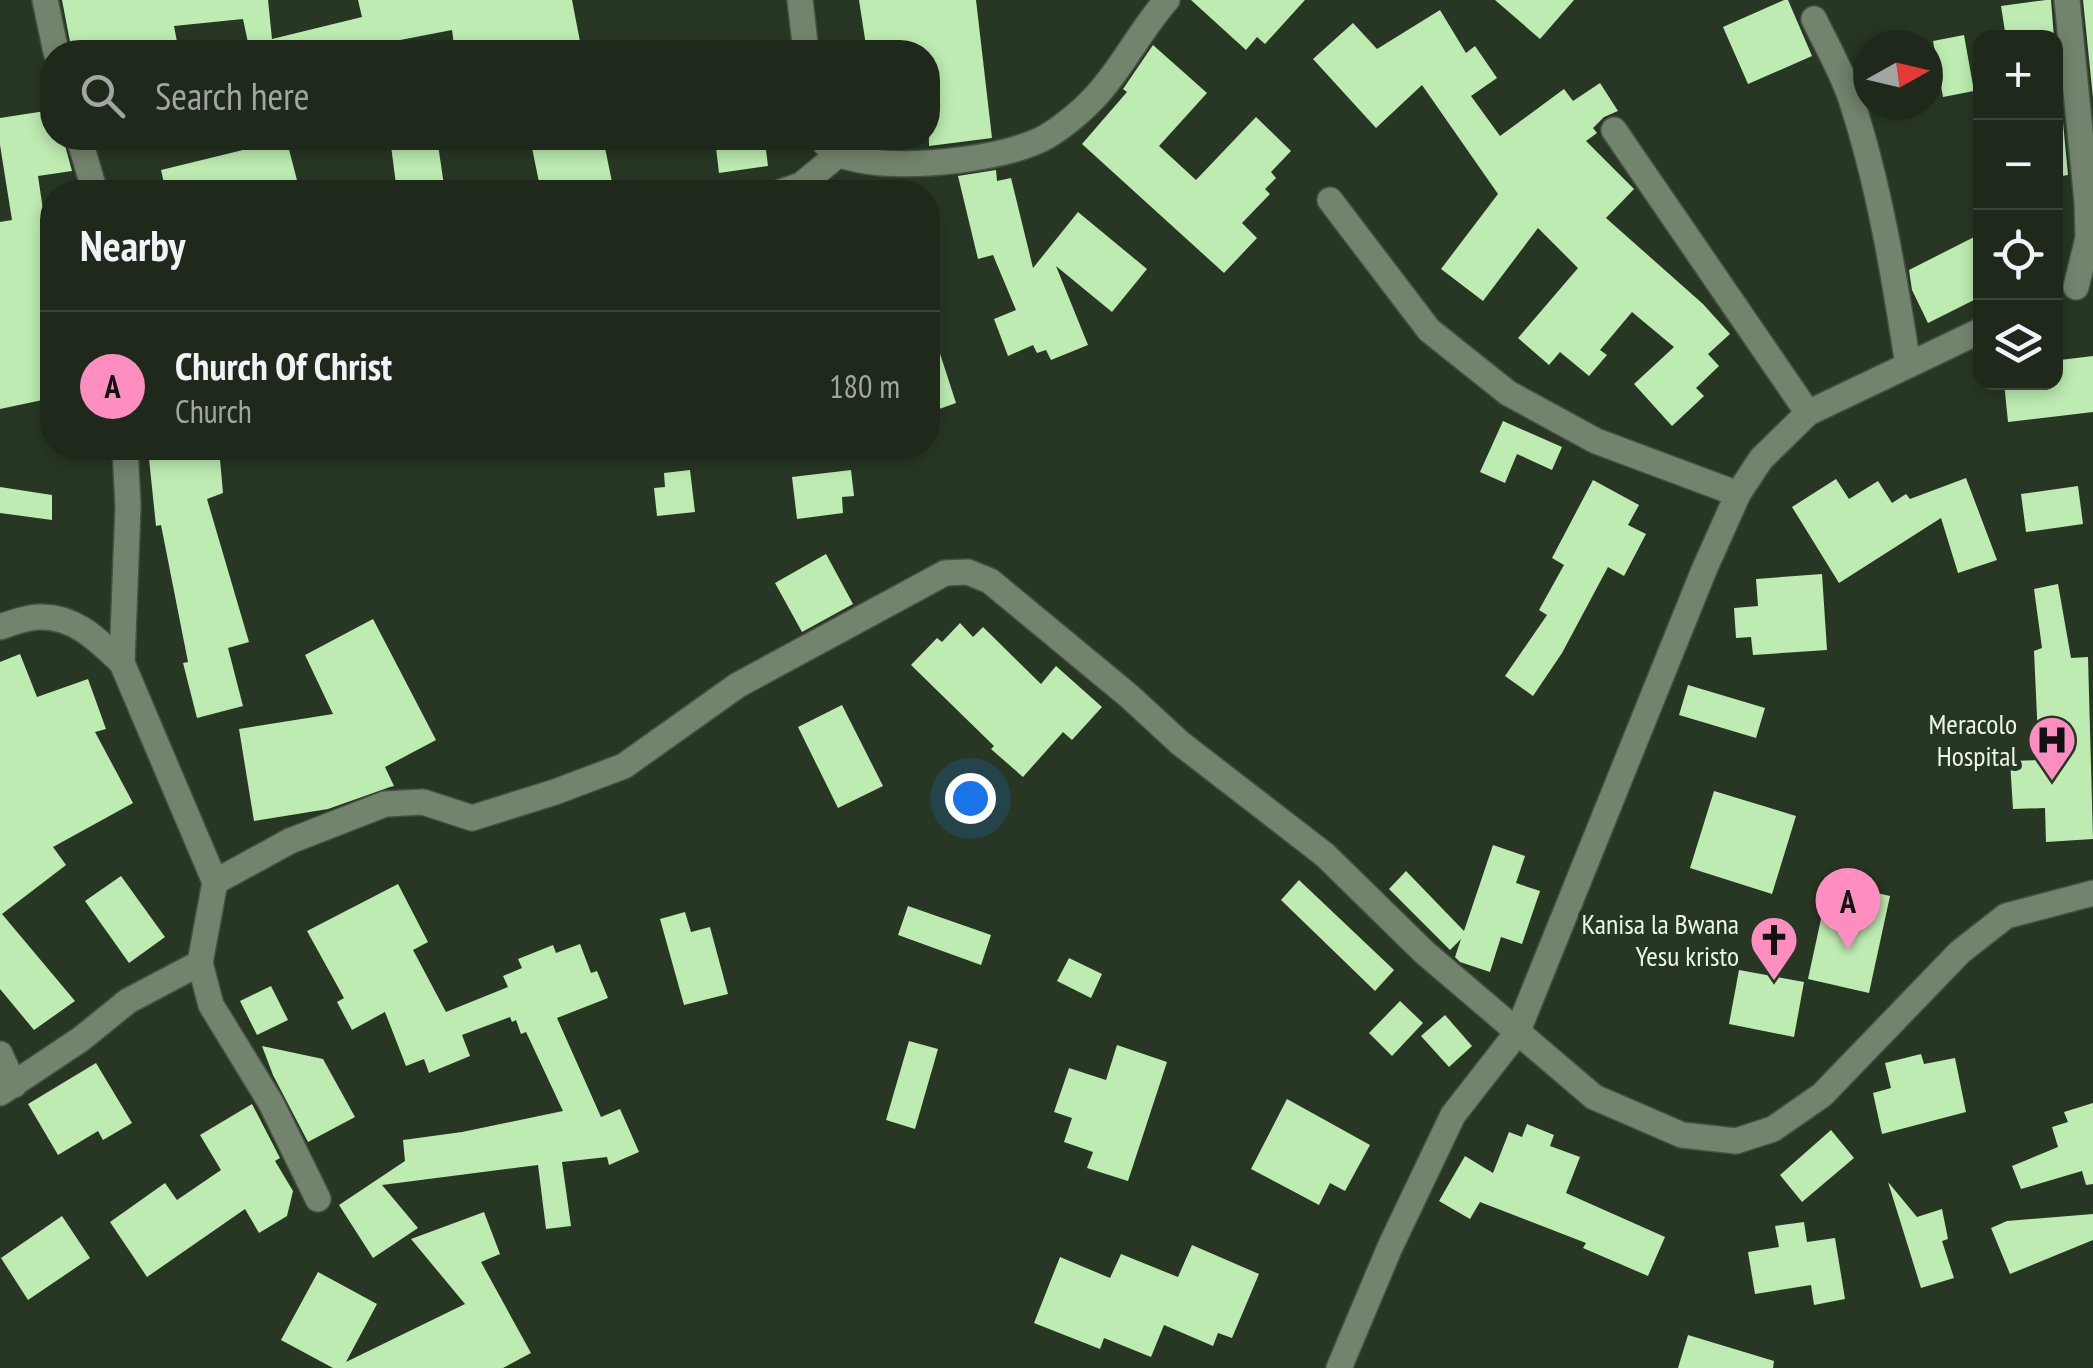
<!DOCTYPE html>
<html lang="en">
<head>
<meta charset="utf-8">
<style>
	body { margin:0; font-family:"PT Sans Narrow",sans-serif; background:#263124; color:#f1f3f6 }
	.controls { position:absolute; right:30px; top:30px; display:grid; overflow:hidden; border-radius:20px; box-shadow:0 5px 15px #0003 }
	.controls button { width:90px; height:90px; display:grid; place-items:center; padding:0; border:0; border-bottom:2px solid #3c453a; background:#1e291b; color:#f1f3f6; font:50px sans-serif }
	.compass { position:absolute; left:1853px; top:30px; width:90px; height:90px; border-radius:50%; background:#1e291b; box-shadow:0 5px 15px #0003; rotate:82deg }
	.you { position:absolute; left:970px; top:798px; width:35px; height:35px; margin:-25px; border:8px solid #fff; border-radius:50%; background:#1a73e8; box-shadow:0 0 0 15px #1a73e833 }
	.badge { display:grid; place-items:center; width:65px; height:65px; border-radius:50%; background:#fd8ebf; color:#111; font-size:32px; font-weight:700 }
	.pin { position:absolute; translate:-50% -82px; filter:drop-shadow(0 2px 5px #0008) }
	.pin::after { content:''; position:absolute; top:52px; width:35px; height:30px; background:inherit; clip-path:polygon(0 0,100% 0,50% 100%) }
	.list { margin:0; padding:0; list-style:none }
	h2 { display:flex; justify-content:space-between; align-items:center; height:130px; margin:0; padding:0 40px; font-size:42px }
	h2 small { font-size:32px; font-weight:400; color:#a1a6a3 }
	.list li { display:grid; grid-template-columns:65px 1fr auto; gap:30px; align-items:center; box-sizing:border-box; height:150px; padding:0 40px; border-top:2px solid #3c453a }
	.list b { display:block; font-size:38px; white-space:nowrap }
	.list p { margin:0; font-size:32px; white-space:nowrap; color:#a1a6a3 }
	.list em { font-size:32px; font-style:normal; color:#a1a6a3 }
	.icon { flex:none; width:55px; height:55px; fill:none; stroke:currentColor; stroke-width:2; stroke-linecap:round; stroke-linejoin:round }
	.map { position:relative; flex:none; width:2093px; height:1368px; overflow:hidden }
	.search { position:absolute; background:#1e291b; box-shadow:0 5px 15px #0003; left:40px; top:40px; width:900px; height:110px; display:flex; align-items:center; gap:25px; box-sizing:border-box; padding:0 35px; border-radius:40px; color:#a1a6a3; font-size:38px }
	.panel { position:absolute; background:#1e291b; box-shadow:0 5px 15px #0003; left:40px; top:180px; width:900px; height:280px; border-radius:40px }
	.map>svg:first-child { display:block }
	.building { fill:#bdebb1 }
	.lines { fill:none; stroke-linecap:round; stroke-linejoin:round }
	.minor-casing { stroke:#455241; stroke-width:28 }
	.minor { stroke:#73846e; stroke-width:25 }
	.labels { text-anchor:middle; stroke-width:10; stroke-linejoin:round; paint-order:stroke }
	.poi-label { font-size:28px; fill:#ebf5e8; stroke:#283724; text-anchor:end }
</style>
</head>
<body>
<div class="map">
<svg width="2093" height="1368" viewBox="0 0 2093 1368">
	<rect width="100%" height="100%" fill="#283724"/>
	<g class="building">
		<path d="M62,0H268L272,39L362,17L358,0H572L582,52H455L452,30L395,41L397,52H250L243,19L174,26L179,52H72Z"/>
		<path d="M859,0H976L992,138L929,146L928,52H867Z"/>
		<path d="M1191,0H1305L1265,44L1257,37L1246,50Z"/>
		<path d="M1495,0H1574L1540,39Z"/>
		<path d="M1784,0H1788L1812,56L1748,84L1723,27Z"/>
		<path d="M2046,0H2051L2054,38H2006L2001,6Z"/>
		<path d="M2083,0H2093V98Z"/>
		<path d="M1440,10L1466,53L1475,46L1497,78L1471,96L1500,136L1564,89L1573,101L1600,83L1618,111L1604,117L1593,128L1597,133L1586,141L1634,189L1606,218L1703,304L1730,334L1708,354L1719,366L1696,388L1704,396L1672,426L1634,384L1674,347L1632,312L1600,350L1607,355L1589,376L1560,352L1549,365L1518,338L1578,268L1538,228L1483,301L1441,269L1498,194L1422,85L1376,128L1313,59L1353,23L1377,49Z"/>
		<path d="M1964,35L1974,91L1943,97L1933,41Z"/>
		<path d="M1153,45L1207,93L1159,146L1196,180L1256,117L1291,151L1271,172L1276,178L1265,189L1270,194L1242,223L1257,238L1224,273L1082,144L1127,92L1123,89Z"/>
		<path d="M2056,49L2068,175L2056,177Z"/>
		<path d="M52,110V138H63L72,171L38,176L52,271V398L0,409V222L12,220L0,145V118Z"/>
		<path d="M240,138H286L298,184L263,192H166L161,170L243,150Z"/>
		<path d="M390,138H437L445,192H397Z"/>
		<path d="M530,138H603L613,187L586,192H541Z"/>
		<path d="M765,142L768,166L719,173L716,148Z"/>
		<path d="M996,170L997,181L1011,178L1033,268L1078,212L1147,269L1112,312L1056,266L1088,345L1051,360L1046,350L1037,353L1033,345L1008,356L994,319L1016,310L993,255L978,259L958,176Z"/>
		<path d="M1980,234V297L1928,323L1912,290L1909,270Z"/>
		<path d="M933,332L956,403L928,413V333Z"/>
		<path d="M2093,356V412L2008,422L2004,382H2056V376L2061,375L2060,360Z"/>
		<path d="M1503,421L1562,447L1552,470L1517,454L1505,483L1480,472Z"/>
		<path d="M162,448H219L223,493L207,499L249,642L228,648L243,706L197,718L183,663L188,662L161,525L156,526L148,449Z"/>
		<path d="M690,470L695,512L657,516L654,488L665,487L664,473Z"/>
		<path d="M851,470L854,496L842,497L843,513L797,519L792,477Z"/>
		<path d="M1966,478L1997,560L1958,573L1941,518L1839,583L1792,507L1836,479L1849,499L1878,481L1892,503L1906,494L1910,499Z"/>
		<path d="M1593,480L1639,505L1628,525L1646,534L1624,576L1608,567L1562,653L1533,696L1505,676L1547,615L1539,610L1564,565L1552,558Z"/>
		<path d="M2078,486L2083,524L2026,532L2021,494Z"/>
		<path d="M0,487L52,495V520L0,513Z"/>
		<path d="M826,554L853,604L802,632L775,583Z"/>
		<path d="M1822,574L1827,650L1753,655L1751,637L1736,638L1734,608L1758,606L1756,579Z"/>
		<path d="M2058,584L2071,658L2088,657L2093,839L2046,842L2045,808L2013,809L2010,761L2039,760L2034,651L2042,648L2034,589Z"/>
		<path d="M373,619L436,740L385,767L394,786L390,787L328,809L254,821L239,729L333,714L305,655Z"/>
		<path d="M960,623L973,637L983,627L1041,684L1056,666L1102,707L1072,740L1063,732L1023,777L991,749L994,746L911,665L937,638L942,642Z"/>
		<path d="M20,654L37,697L88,679L106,729L95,732L133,803L53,847L66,865L2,914L75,1001L34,1030L0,989V662Z"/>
		<path d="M1688,685L1765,708L1756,738L1679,715Z"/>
		<path d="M842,705L883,786L838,808L798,727Z"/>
		<path d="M1714,791L1796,816L1772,894L1690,868Z"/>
		<path d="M1493,845L1525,856L1516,883L1540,891L1522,944L1501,937L1490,972L1460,962L1455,957L1461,939L1450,950L1389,889L1406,871L1464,931Z"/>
		<path d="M121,876L165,937L129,963L85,901Z"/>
		<path d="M1299,880L1394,970L1375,991L1281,900Z"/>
		<path d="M1829,882L1890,896L1869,993L1808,979Z"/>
		<path d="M398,884L428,942L413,950L446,1012L508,987L503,976L522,968L518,959L553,945L556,953L580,944L591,973L597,971L608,998L557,1018L601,1117L620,1109L639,1152L609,1165L607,1157L562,1162L571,1226L546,1229L538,1165L382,1185L418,1228L373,1258L339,1205L405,1161L403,1140L462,1132L563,1111L526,1032L521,1034L516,1020L512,1022L510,1017L462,1035L470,1056L429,1073L424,1059L406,1066L385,1012L352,1030L337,1002L344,998L307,931Z"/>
		<path d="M908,906L991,935L981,965L898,935Z"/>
		<path d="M685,912L691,932L710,927L728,994L684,1005L660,919Z"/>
		<path d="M1069,958L1102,974L1091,998L1057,981Z"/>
		<path d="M1739,970L1804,982L1794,1037L1729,1024Z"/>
		<path d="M271,986L288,1020L257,1035L240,1001Z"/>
		<path d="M1400,1001L1423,1023L1392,1056L1369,1033Z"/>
		<path d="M1445,1015L1472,1046L1449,1067L1421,1036Z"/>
		<path d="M909,1041L938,1049L915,1129L886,1120Z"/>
		<path d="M1117,1045L1167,1062L1128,1181L1087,1168L1093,1152L1064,1142L1072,1118L1054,1112L1069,1068L1106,1080Z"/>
		<path d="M262,1046L323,1059L355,1117L308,1142L273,1075Z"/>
		<path d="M1921,1054L1924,1064L1955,1058L1966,1112L1882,1134L1873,1093L1891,1088L1885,1063Z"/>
		<path d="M96,1063L132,1123L103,1140L98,1131L58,1155L28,1104Z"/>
		<path d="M1287,1099L1370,1145L1345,1191L1330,1183L1319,1205L1251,1169Z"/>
		<path d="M2093,1103V1184L2086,1185L2082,1171L2021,1189L2012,1166L2058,1147L2052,1127L2068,1122L2064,1112Z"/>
		<path d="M252,1104L280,1158L275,1161L293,1191L287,1216L259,1233L245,1209L147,1277L110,1222L165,1183L177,1200L221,1170L200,1135Z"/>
		<path d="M1527,1124L1554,1135L1550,1146L1580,1157L1566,1193L1665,1237L1648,1276L1583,1248L1586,1243L1480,1202L1470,1219L1439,1201L1465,1156L1493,1173L1509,1132L1522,1137Z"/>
		<path d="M1831,1130L1854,1158L1802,1202L1780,1175Z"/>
		<path d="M1888,1182L1917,1217L1942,1209L1948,1239L1942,1241L1954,1278L1921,1288Z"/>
		<path d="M484,1212L500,1254L481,1262L531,1353L503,1368H333L281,1340L318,1272L377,1304L346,1362L465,1304L411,1239Z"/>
		<path d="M2093,1214V1240L2010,1274L1991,1228L2007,1221Z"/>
		<path d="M62,1216L90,1258L28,1300L1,1258Z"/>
		<path d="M1804,1222L1807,1242L1835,1238L1845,1299L1814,1305L1811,1285L1755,1294L1748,1252L1779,1247L1775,1226Z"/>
		<path d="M1192,1245L1259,1274L1232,1338L1218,1333L1213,1346L1164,1325L1151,1357L1104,1338L1100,1349L1034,1323L1060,1257L1110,1278L1121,1254L1178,1277Z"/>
		<path d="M1688,1335L1774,1361L1773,1368H1678Z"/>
	</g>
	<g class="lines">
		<g class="minor-casing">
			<g id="minor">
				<path d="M45,0L56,52"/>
				<path d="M800,0L806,52"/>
				<path d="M2067,0L2087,202L2088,238L2076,287"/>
				<path d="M1814,19C1826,44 1841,70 1850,96C1879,183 1894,275 1908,365"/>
				<path d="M1614,130L1808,413"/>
				<path d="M79,138L95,192"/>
				<path d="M822,138C831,158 862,161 882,163C926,166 999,159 1040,140C1057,132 1081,112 1094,98C1122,69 1140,30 1167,0"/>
				<path d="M781,192L801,185L839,154"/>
				<path d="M1330,200L1429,330L1508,393L1596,441L1738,494"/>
				<path d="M125,448L128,506L122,663L215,882"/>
				<path d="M0,627C12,623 27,617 39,617C74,615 99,641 122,663"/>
				<path d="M200,963L211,1005L271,1103L318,1199"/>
				<path d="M0,1054L14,1085"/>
				<path d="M0,1093L81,1039L128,1001L200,963L215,882L290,841L385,804L423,802L472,818L555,792L624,766L738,685L945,573L968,572L990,581L1129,696L1180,743L1325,855L1424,952L1594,1097L1682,1135L1736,1141L1773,1129L1822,1095L1960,952L2006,916L2093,893"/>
				<path d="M1339,1368L1390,1247L1453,1115L1517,1033L1704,570L1738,494L1761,459L1808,413L1980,331"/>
			</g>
		</g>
		<use href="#minor" class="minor"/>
	</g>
	<defs>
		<g id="hospital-pin" transform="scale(2.5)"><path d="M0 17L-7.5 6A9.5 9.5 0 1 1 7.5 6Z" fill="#fd8ebf" stroke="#283724"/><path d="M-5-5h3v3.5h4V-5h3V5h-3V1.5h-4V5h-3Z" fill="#111"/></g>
		<g id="church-pin" transform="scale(2.5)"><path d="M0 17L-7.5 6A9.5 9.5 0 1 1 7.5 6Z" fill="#fd8ebf" stroke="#283724"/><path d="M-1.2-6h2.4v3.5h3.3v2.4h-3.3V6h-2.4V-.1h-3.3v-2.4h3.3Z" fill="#111"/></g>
	</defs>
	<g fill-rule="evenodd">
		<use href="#hospital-pin" x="2052" y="740"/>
		<use href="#church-pin" x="1774" y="940"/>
	</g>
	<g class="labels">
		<g class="poi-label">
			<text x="2017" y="734">Meracolo<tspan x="2017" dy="32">Hospital</tspan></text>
			<text x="1739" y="934">Kanisa la Bwana<tspan x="1739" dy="32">Yesu kristo</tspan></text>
		</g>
	</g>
</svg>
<div class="controls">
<button>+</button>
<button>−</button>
<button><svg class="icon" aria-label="locate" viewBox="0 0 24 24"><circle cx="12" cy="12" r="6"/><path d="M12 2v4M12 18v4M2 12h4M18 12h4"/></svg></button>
<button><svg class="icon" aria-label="layers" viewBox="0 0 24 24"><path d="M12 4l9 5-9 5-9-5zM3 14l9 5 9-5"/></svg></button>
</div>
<svg class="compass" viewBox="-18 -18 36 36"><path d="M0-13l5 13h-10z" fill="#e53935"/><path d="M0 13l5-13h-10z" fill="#a1a6a3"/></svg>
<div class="you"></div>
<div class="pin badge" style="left:1848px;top:950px">A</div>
<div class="search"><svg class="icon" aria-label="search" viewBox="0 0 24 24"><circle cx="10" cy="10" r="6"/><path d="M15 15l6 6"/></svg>Search here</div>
<section class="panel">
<h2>Nearby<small></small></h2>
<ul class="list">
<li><span class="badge">A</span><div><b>Church Of Christ</b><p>Church</p></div><em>180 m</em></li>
</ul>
</section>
</div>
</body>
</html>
